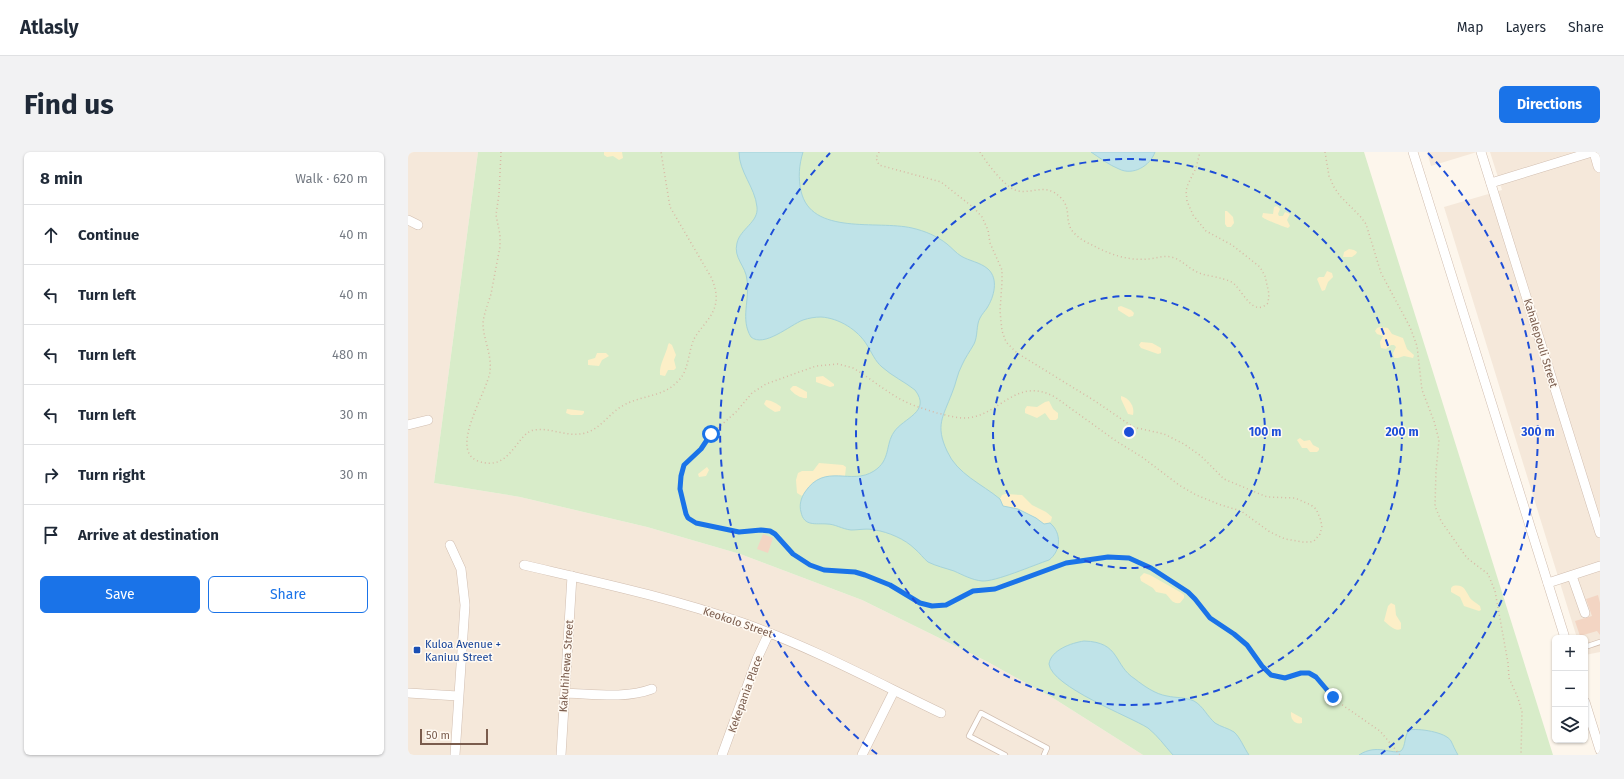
<!DOCTYPE html>
<html lang="en">
<head>
<meta charset="utf-8">
<style>
	body { margin:0; font-family:"Fira Sans",sans-serif; background:#f2f2f3; color:#1f2937 }
	.controls { position:absolute; right:12px; bottom:12px; display:grid; overflow:hidden; border-radius:6px; box-shadow:0 1px 3px #0004 }
	.controls button { width:36px; height:36px; display:grid; place-items:center; padding:0; border:0; border-bottom:1px solid #e0e1e3; background:#fff; color:#1f2937; font:20px sans-serif }
	.scale { position:absolute; left:12px; bottom:10px; width:68px; box-sizing:border-box; padding-left:4px; border:2px solid #7a5c4d; border-top:0; font-size:11px; line-height:14px; white-space:nowrap; color:#7a5c4d; -webkit-text-stroke:3px #fffaf3; paint-order:stroke }
	.stop { position:absolute; width:12px; height:12px; margin:-9px; border:3px solid #1a73e8; border-radius:50%; background:#fff }
	.stop.end { background:#1a73e8; border-color:#fff; box-shadow:0 1px 4px #0008 }
	.list { margin:0; padding:0; list-style:none }
	h2 { display:flex; justify-content:space-between; align-items:center; height:52px; margin:0; padding:0 16px; font-size:17px }
	h2 small { font-size:13px; font-weight:400; color:#747a83 }
	.list li { display:grid; grid-template-columns:26px 1fr auto; gap:12px; align-items:center; box-sizing:border-box; height:60px; padding:0 16px; border-top:1px solid #e0e1e3 }
	.list b { display:block; font-size:15px; white-space:nowrap }
	.list em { font-size:13px; font-style:normal; color:#747a83 }
	.actions { display:flex; gap:8px; padding:12px 16px }
	.actions a { flex:1; padding:9px 0; border:1px solid #1a73e8; border-radius:6px; text-align:center; font-size:14px; color:#1a73e8 }
	.actions .main { background:#1a73e8; color:#fff }
	.icon { flex:none; width:22px; height:22px; fill:none; stroke:currentColor; stroke-width:2; stroke-linecap:round; stroke-linejoin:round }
	.map { position:relative; flex:none; width:1192px; height:603px; overflow:hidden; border-radius:6px }
	header { display:flex; align-items:center; gap:24px; box-sizing:border-box; height:56px; padding:0 20px; background:#fff; border-bottom:1px solid #e0e1e3 }
	header strong { font-size:19px }
	nav { display:flex; gap:22px; margin-inline-start:auto; font-size:14px }
	.intro { display:flex; align-items:center; justify-content:space-between; box-sizing:border-box; height:96px; padding:0 24px }
	h1 { margin:0; font-size:28px }
	.button { padding:10px 18px; border-radius:6px; background:#1a73e8; color:#fff; font-size:14px; font-weight:700 }
	main { display:flex; gap:24px; padding:0 24px }
	aside { flex:1; background:#fff; border-radius:6px; box-shadow:0 1px 3px #0004 }
	.map>svg:first-child { display:block }
	.residential { fill:#f5e8da }
	.green { fill:#d8ecc9 }
	.sand { fill:#fcefc7 }
	.water { fill:#bfe3e8; stroke:#a5d3da }
	.building { fill:#f3d5c3 }
	.lines { fill:none; stroke-linecap:round; stroke-linejoin:round }
	.lane-casing { stroke:#d1beb0; stroke-width:6 }
	.street-casing { stroke:#d1beb0; stroke-width:10 }
	.secondary-casing { stroke:#d6c0b0; stroke-width:14 }
	.path { stroke:#d9b8a5; stroke-width:1.5; stroke-dasharray:1 3; stroke-linecap:butt }
	.lane { stroke:#fff; stroke-width:4.5 }
	.street { stroke:#fff; stroke-width:9 }
	.secondary { stroke:#fff; stroke-width:13 }
	.route { stroke:#1a73e8; stroke-width:5 }
	.ring { fill:none; stroke:#1d4ed8; stroke-width:2; stroke-dasharray:7 5 }
	.transit-dot { fill:#1a4fb4; stroke:#fffaf3; stroke-width:1.5 }
	.labels { text-anchor:middle; stroke-width:3; stroke-linejoin:round; paint-order:stroke }
	.street-label { font-size:11px; fill:#7a5c4d; stroke:#fffaf3 }
	.transit-label { font-size:11px; fill:#164399; stroke:#fffaf3; text-anchor:start }
	.centre { fill:#1d4ed8; stroke:#fffaf3; stroke-width:2 }
	.ring-label { font-size:12px; text-anchor:middle; font-weight:bold; fill:#1d4ed8; stroke:#fffaf3; stroke-width:3; stroke-linejoin:round; paint-order:stroke }
</style>
</head>
<body>
<header>
<strong>Atlasly</strong>
<nav><a>Map</a><a>Layers</a><a>Share</a></nav>
</header>
<div class="intro"><h1>Find us</h1><a class="button">Directions</a></div>
<main>
<aside>
<h2>8 min<small>Walk · 620 m</small></h2>
<ul class="list">
<li><svg class="icon" aria-label="ahead" viewBox="0 0 24 24"><path d="M12 20V5M6 11l6-6 6 6"/></svg><div><b>Continue</b></div><em>40 m</em></li>
<li><svg class="icon" aria-label="left" viewBox="0 0 24 24"><path d="M17 20v-9H6M10 6l-5 5 5 5"/></svg><div><b>Turn left</b></div><em>40 m</em></li>
<li><svg class="icon" aria-label="left" viewBox="0 0 24 24"><path d="M17 20v-9H6M10 6l-5 5 5 5"/></svg><div><b>Turn left</b></div><em>480 m</em></li>
<li><svg class="icon" aria-label="left" viewBox="0 0 24 24"><path d="M17 20v-9H6M10 6l-5 5 5 5"/></svg><div><b>Turn left</b></div><em>30 m</em></li>
<li><svg class="icon" aria-label="right" viewBox="0 0 24 24"><path d="M7 20v-9h11M14 6l5 5-5 5"/></svg><div><b>Turn right</b></div><em>30 m</em></li>
<li><svg class="icon" aria-label="arrive" viewBox="0 0 24 24"><path d="M6 21V4h12l-3 4 3 4H6"/></svg><div><b>Arrive at destination</b></div></li>
</ul>
<div class="actions"><a class="main">Save</a><a>Share</a></div>
</aside>
<div class="map">
<svg width="1192" height="603" viewBox="0 0 1192 603">
	<rect width="100%" height="100%" fill="#fdf6ec"/>
	<g class="residential">
		<path d="M0,0H70L26,331L112,345L239,375L332,402L454,448L578,509L645,546L735,603H0Z"/>
		<path d="M1019,0H1069L1023,14Z"/>
		<path d="M1082,0H1192V500L1177,503V486H1169L1036,55L1094,38Z"/>
	</g>
	<path class="green" d="M70,0H956L1145,603H735L645,546L578,509L454,448L332,402L239,375L112,345L26,331Z"/>
	<g class="sand">
		<path d="M196,0H214L215,6L211,8L205,4L199,5L196,3Z"/>
		<path d="M869,54L872,57L870,62L871,64H875L877,60L882,62L879,68L882,74L880,76C878,76 856,67 854,65L855,61L865,62L866,55Z"/>
		<path d="M817,59H819L825,65L826,71L823,75H819L817,72Z"/>
		<path d="M941,97L946,98L949,100L948,102L944,105H935L936,100Z"/>
		<path d="M919,119L924,121L925,125L920,130L917,138L914,139L909,127L911,125H916Z"/>
		<path d="M713,154L723,158L726,161L725,164L721,165L710,158V155Z"/>
		<path d="M972,175L980,176L984,182L995,186L999,197L1006,203L1005,206L996,204L990,206H986L985,201L988,195L986,193H983L978,197L973,196L972,190L975,184L969,182L967,179L969,176Z"/>
		<path d="M733,190L744,191L753,196V201L750,202L733,196L731,193Z"/>
		<path d="M261,191L264,193L268,203L266,208L268,216L266,218H260L257,224L252,223C251,212 258,203 260,193Z"/>
		<path d="M189,201H198L201,204L194,208L191,214L180,213V208L187,206Z"/>
		<path d="M415,224L426,232V234L422,235L408,230V225Z"/>
		<path d="M385,234H388L399,240V246C394,247 385,242 382,237Z"/>
		<path d="M713,244C721,246 727,254 725,263L720,262L713,247Z"/>
		<path d="M358,248C363,248 370,252 373,255L372,259L367,260L359,255L356,252Z"/>
		<path d="M641,249L645,257L650,261V266L648,268H642L637,261L629,266L617,261V257L619,254L629,255L637,250Z"/>
		<path d="M159,257L176,259V261L174,263H163L158,261Z"/>
		<path d="M892,286L896,289L902,288L905,293L911,296V298L909,300H902L899,296H894L889,288Z"/>
		<path d="M411,311L435,313L438,315L437,324C419,323 404,329 394,344L389,341L388,328L390,321L394,319H405Z"/>
		<path d="M299,315L301,318L298,324L291,325L290,322Z"/>
		<path d="M597,342L614,343L624,353L638,360L644,365L643,369L640,372H636L628,366L610,357L595,354L592,347L594,343Z"/>
		<path d="M736,421L742,423L772,440L776,443V446L772,451C764,452 763,447 758,442L748,440L745,436L733,429L732,425Z"/>
		<path d="M1045,434C1056,432 1057,438 1062,446C1064,449 1069,451 1072,454L1073,458L1071,459L1056,454L1052,445L1043,440V436Z"/>
		<path d="M983,451L987,453L988,463L993,471V477C987,480 981,473 976,469L980,454Z"/>
		<path d="M883,560L894,566V571C887,573 882,567 883,560Z"/>
	</g>
	<g class="water">
		<path d="M331,0H395C391,13 390,26 393,39C403,84 469,68 504,76C517,79 529,84 539,92C544,96 548,101 553,104C561,109 572,110 580,117C591,127 586,145 579,156C577,159 574,162 572,166C568,173 570,184 566,192C562,199 557,206 554,213C549,222 548,232 544,241C535,265 527,273 539,299C549,322 574,332 592,347L595,354L610,357L628,366L636,372L642,371C654,381 653,399 641,408C626,413 587,430 574,429C564,428 555,423 546,419C537,416 528,414 520,410C515,406 512,401 507,397C497,387 480,380 467,378C459,376 451,378 443,378C434,377 427,372 419,372C408,371 396,375 393,360C391,353 393,346 397,340C417,310 443,334 466,319C483,308 477,293 486,280C495,266 524,260 507,238C497,230 484,224 474,215C467,209 464,201 459,193C450,178 431,166 413,165C407,165 401,166 395,168C382,173 356,196 343,185C332,167 342,148 339,128C338,114 325,106 329,91C332,77 351,70 349,55C347,35 331,20 331,0Z"/>
		<path d="M683,0H747C742,14 725,24 711,17C701,13 692,6 683,0Z"/>
		<path d="M676,489C713,490 705,513 727,527C736,534 747,542 759,544C768,546 777,545 786,549C795,554 799,564 807,571C813,575 820,576 826,580C832,585 836,596 841,603H765C756,593 750,584 740,576C721,564 644,535 641,512C643,498 663,491 676,489Z"/>
		<path d="M1001,578C1010,576 1038,580 1043,589C1045,593 1047,598 1050,603H951C969,591 984,603 993,599C998,594 996,584 1001,578Z"/>
	</g>
	<g class="building">
		<path d="M355,382L365,386L360,401L349,397Z"/>
		<path d="M1190,443L1192,451V483L1189,479L1172,484L1167,469L1184,464L1178,447Z"/>
	</g>
	<g class="lines">
		<g class="lane-casing">
			<g id="lane">
				<path d="M1177,495L1192,490"/>
				<path d="M597,603L561,584L573,561L639,596L636,603"/>
			</g>
		</g>
		<g class="street-casing">
			<g id="street">
				<path d="M1005,0L1157,486"/>
				<path d="M1073,0L1192,381"/>
				<path d="M1083,31L1184,0"/>
				<path d="M0,68L10,73"/>
				<path d="M0,273L20,268"/>
				<path d="M42,393L53,417L57,453L47,603"/>
				<path d="M116,413C189,430 264,446 335,471C403,495 468,530 533,561"/>
				<path d="M1164,424L1177,461"/>
				<path d="M1140,431L1192,414"/>
				<path d="M0,541L50,544"/>
				<path d="M157,541C186,542 217,547 244,537"/>
				<path d="M1177,550L1192,598"/>
				<path d="M153,603L164,424"/>
				<path d="M314,603L349,507L361,481"/>
				<path d="M454,603L486,539"/>
			</g>
		</g>
		<g class="secondary-casing">
			<path id="secondary" d="M1188,0L1192,14"/>
		</g>
		<g class="path">
			<path d="M93,0L91,42L88,63L92,83V95C89,110 86,126 83,142C80,152 76,161 75,171C75,187 84,202 82,219C80,239 40,298 70,309C103,321 108,281 126,278C143,275 160,286 177,281C193,277 202,260 216,253C234,243 256,245 270,229C281,219 280,200 286,187C292,176 304,166 307,154C310,144 307,134 303,125L262,55L253,0"/>
			<path d="M471,0L468,6L471,13L533,30L566,56L574,65L580,78L582,91L594,118V130L592,159L594,179L598,190L609,201L687,249L725,275L756,282L776,292L793,304L816,327L859,345L887,346L903,353L908,357L912,366L914,374L912,382L906,389L902,390H895L877,387L862,380L833,359L813,353L788,343L771,333L734,305L708,289L647,245C607,223 591,266 556,266C547,266 538,263 529,261C517,257 505,254 494,248C477,239 462,226 445,216L430,212L408,214L358,232L344,241L328,260L303,282L293,297L276,313L273,324L272,337L275,354L280,366L295,373L325,379L339,380L353,378L362,379L367,382L385,402L402,413L416,418L437,419L457,423L482,433L512,451L524,454L538,453L565,439L587,437L658,411L700,405L721,406L743,416L780,440L787,447L802,466L826,482L839,493L854,514L863,523L877,527L893,521L905,523L930,550L972,579L992,603"/>
			<path d="M572,0C578,10 596,34 607,38C622,44 637,29 653,46C663,56 657,66 663,77C667,84 677,90 684,93C701,102 720,109 739,107C747,107 755,103 763,105C773,107 780,116 789,120C797,124 807,124 815,127C820,128 825,130 828,134C836,142 846,165 860,151L861,142L857,124L852,115L824,93L798,79L785,63L779,49L778,39L780,32L788,16L792,0"/>
			<path d="M917,0L921,24L926,35L932,44L952,64L958,72L973,121L1002,175L1009,194L1014,238L1026,269L1031,288L1028,319L1027,354L1033,369L1059,406L1080,422L1087,439L1100,511L1101,526L1110,546L1114,560L1113,603"/>
		</g>
		<use href="#lane" class="lane"/>
		<use href="#street" class="street"/>
		<use href="#secondary" class="secondary"/>
	</g>
	<g class="lines">
		<path class="route" d="M303,282L293,297L276,313L273,324L272,337L278,362L280,366L288,371L331,380L353,378L362,379L367,382L385,402L402,413L416,418L447,420L457,423L482,433L512,451L524,454L538,453L565,439L587,437L658,411L700,405L721,406L743,416L780,440L787,447L802,466L826,482L839,493L854,514L863,523L877,526L893,521H901L908,525L925,545"/>
	</g>
	<g class="ring">
		<circle cx="721" cy="280" r="136"/>
		<circle cx="721" cy="280" r="273"/>
		<path d="M469 602A409 409 0 0 1 422 1M1020 1A409 409 0 0 1 973 602"/>
	</g>
	<rect class="transit-dot" x="5" y="494" width="8" height="8" rx="2"/>
	<g class="labels">
		<g class="street-label">
			<text transform="translate(1133 191) rotate(73)" y="4">Kahalepouli Street</text>
			<text transform="translate(330 470) rotate(19)" y="4">Keokolo Street</text>
			<text transform="translate(158 514) rotate(-86)" y="4">Kakuhihewa Street</text>
			<text transform="translate(337 542) rotate(-70)" y="4">Kekepania Place</text>
		</g>
		<g class="transit-label">
			<text x="17" y="496">Kuloa Avenue +<tspan x="17" dy="13">Kaniuu Street</tspan></text>
		</g>
	</g>
	<circle cx="721" cy="280" r="6" class="centre"/>
	<g class="ring-label">
		<text x="857" y="284">100 m</text>
		<text x="994" y="284">200 m</text>
		<text x="1130" y="284">300 m</text>
	</g>
</svg>
<div class="controls">
<button>+</button>
<button>−</button>
<button><svg class="icon" aria-label="layers" viewBox="0 0 24 24"><path d="M12 4l9 5-9 5-9-5zM3 14l9 5 9-5"/></svg></button>
</div>
<div class="scale">50 m</div>
<div class="stop" style="left:303px;top:282px"></div>
<div class="stop end" style="left:925px;top:545px"></div>
</div>
</main>
</body>
</html>
